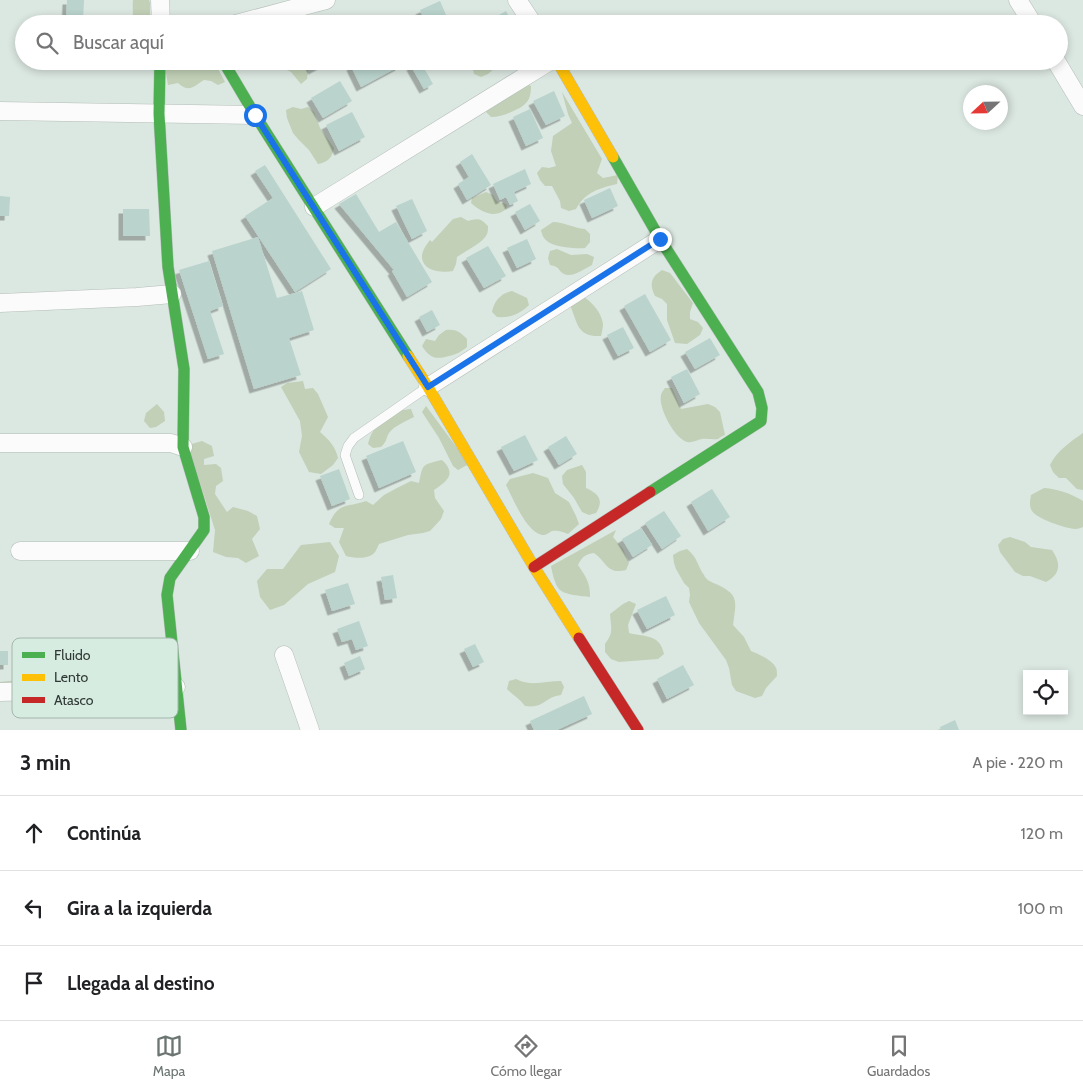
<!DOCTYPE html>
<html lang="es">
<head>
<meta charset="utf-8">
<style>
	body { margin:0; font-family:Cabin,sans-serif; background:#f6f6f6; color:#202124 }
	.controls { position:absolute; right:15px; bottom:15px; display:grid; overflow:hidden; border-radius:0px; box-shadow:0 2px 8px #0003 }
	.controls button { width:45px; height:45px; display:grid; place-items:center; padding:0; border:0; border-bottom:1px solid #e0e0e0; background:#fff; color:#202124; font:25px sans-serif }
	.compass { position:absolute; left:963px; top:85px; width:45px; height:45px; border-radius:50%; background:#fff; box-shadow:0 2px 8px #0003; rotate:248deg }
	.stop { position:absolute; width:15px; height:15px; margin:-11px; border:4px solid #1a73e8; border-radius:50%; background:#fff }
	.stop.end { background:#1a73e8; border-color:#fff; box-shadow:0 1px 5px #0008 }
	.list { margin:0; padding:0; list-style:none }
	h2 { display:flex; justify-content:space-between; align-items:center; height:65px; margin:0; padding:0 20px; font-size:21px }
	h2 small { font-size:16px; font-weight:400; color:#757577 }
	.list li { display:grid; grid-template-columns:32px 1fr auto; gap:15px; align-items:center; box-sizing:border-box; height:75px; padding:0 20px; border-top:1px solid #e0e0e0 }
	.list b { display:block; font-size:19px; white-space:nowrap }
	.list em { font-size:16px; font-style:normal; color:#757577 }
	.icon { flex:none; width:28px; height:28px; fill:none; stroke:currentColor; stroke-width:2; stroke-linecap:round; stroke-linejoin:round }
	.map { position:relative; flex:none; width:1083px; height:730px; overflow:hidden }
	.search { position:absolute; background:#fff; box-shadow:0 2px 8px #0003; left:15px; right:15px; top:15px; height:55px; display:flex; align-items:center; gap:12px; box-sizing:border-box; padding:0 18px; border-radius:28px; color:#757577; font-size:19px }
	.sheet { height:290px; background:#fff }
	nav { display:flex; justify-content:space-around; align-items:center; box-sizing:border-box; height:70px; border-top:1px solid #e0e0e0; background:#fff; font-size:14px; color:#757577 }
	nav a { display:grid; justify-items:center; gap:2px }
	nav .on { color:#6b7571 }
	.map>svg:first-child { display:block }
	.green { fill:#c1d0b7 }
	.building { fill:#bad3cd; filter:url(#shadow) }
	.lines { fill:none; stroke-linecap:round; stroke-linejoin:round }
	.lane-casing { stroke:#b5beb9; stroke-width:10 }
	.street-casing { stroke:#b5beb9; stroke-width:19 }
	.fast-casing { stroke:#b5beb9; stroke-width:12 }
	.slow-casing { stroke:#b5beb9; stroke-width:12 }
	.jam-casing { stroke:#b5beb9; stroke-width:12 }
	.lane { stroke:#fafbfa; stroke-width:9 }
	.street { stroke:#fafbfa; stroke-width:18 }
	.fast { stroke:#4caf50; stroke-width:11 }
	.slow { stroke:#ffc107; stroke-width:11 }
	.jam { stroke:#c62828; stroke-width:11 }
	.route { stroke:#1a73e8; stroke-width:6 }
	.key { fill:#d6ece1; stroke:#a4b6ad; stroke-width:1 }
	.key-label { font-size:14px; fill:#2f3834 }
</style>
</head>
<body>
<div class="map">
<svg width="1083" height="730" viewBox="0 0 1083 730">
	<defs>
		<filter id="shadow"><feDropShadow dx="-4.5" dy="4.5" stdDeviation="0" flood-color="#0004"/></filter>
	</defs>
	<rect width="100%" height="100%" fill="#dbe7e1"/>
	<g class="green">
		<path d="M133,0H149L150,3V24H128L132,21C134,14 132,8 133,0Z"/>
		<path d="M164,61H214L225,82L218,85L211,81L204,80C193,87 189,93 178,83L168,85Z"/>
		<path d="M275,61H305L308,71L307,79L301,84L291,72L277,65Z"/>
		<path d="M471,61H503L488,74L481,77L474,74Z"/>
		<path d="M524,83L531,86C531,102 525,106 511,112C504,115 498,117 491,117L486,112L490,104Z"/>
		<path d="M562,92L602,159L597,173L603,178L618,175L617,184C600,188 585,192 576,209L569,211L561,208L560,201L552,186H545L540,180L537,173L542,167L549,168L556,166L551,151L553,136L572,123L568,114Z"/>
		<path d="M293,107L301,109L308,107L314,112L320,128L334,148C332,158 328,162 318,164L309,150L298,139L293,133L287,118L286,110Z"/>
		<path d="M486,192L493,195C496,200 497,204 504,203L507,205L506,209C495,219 481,212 471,203L472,198Z"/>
		<path d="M461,217L468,221C477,218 481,218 488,226C488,228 488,232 487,234C483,243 465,251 457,257L456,264L453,271C441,273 421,271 422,255C423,249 427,244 430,240L432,242L453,219Z"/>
		<path d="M553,222C564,222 573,228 585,229L590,234V242L585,248C576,249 553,247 547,241C543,238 542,234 541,230Z"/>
		<path d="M557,249L571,255L587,254L594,257L592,265C584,269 572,278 564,274C557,270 561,267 550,265L548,258L550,251Z"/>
		<path d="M662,270L670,273L693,303L690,312V319L698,322L703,328L700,335L687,344L675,343L667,320V304L662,299L655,296C649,284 651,277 662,270Z"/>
		<path d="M512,291L527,298L529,305C520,314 510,318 497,317L492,312C494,301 501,293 512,291Z"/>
		<path d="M581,295C591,301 601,311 603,324C603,327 602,332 601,336C577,337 578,324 570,305Z"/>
		<path d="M446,330C456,329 460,332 467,339V347C461,352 457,354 449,356C435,360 430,358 422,346L426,339L435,341L439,335Z"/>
		<path d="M303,381L305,389L313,388L318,394L328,417L320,432C329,440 335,446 338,458L333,465L321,474L309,472L299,452L302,436L300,421L281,387L287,383Z"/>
		<path d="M665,388H672L681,409L708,404L715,407L720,412L725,435C724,435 719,438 718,439C713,440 707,438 702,439C697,440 692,443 687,442C674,438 658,407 661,395C661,394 664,389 665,388Z"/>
		<path d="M157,404L164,412L165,421L156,427L150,428L144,421L146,413Z"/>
		<path d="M426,406L469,464L458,470L453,466L439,438L422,412Z"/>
		<path d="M411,409L414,417C406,421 394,426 389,433C385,440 388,440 381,447L373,448L368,444C370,436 372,432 377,426C386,412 396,411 411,409Z"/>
		<path d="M1083,433V490L1077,489L1066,478H1059L1053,472L1050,465C1057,451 1070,442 1083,433Z"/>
		<path d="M202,441L212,446L214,456L204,459V465L216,464L221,468L223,481L216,486L215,494L227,512L233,507L248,511L257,516L260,529L252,539L259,556L246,563L238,558L226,557L213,552L215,530L188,445Z"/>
		<path d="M442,460C457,474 447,481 434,490L435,498L444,511L441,519L430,531L423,533L408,535L379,544C378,546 376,551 375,552C369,560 354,558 346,556L339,542L344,528H335L329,524C339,501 347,508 366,501L373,505L384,495L397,488L411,481L419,483C423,463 422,465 442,460Z"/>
		<path d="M582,465L586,472V488C599,494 604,500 596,513L589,515L582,512L574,498L563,484L562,476L567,470Z"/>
		<path d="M533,473L548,478L555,493L569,502L576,516L579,524L568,534C563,532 558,530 552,531C548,533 547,535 542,535C526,532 513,498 506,485L510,479Z"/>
		<path d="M1044,488C1058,489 1072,494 1083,501V527C1080,528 1078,529 1075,529C1065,528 1037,519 1032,511C1029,506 1030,501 1031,495Z"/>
		<path d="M616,530L613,537L623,549L629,563L626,570C607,575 607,562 594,553C585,554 582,557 578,565C586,577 590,582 590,597C582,596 564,595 559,589C555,585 552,572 551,566Z"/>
		<path d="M1010,537L1025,542L1031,547L1052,550C1061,563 1061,574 1046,582L1030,576H1023L1015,572L1000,552L998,545L1003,539Z"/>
		<path d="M330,542L339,556L335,572L308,584L284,605L270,610L260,597L257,581L267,569H283L301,545Z"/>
		<path d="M687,549C698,558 697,565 704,575C706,580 711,582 716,584C740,595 736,601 733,625L744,637L751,651C758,654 773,660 776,668C777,669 777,674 777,676L766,688L762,696L755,698L736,691L732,685L729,668L726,660L699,623L689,602L690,595L689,588L684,583L676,569L674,563L673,555L680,551Z"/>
		<path d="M629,601L636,604L628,625L629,633C645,637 660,634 664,654L658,659L619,662L611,659L605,652V644C614,632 611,629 610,614L623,604Z"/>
		<path d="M54,654L67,656L77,660V671C74,669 68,667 65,666C52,666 50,676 48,687L84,677L80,694L13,702L0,697V682L18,680Z"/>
		<path d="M516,679C531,687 545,681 561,681L564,687L561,695C544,697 544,709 525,706C520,699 513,695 507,689L509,681Z"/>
	</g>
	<g class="building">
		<path d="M67,0H84L83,20H91L90,24H66Z"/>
		<path d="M440,1L450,24H426L420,10Z"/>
		<path d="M506,11L513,24H495L492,19Z"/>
		<path d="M351,16L355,24H337Z"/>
		<path d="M308,61H330L313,70Z"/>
		<path d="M361,61H398L400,66L361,87L351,66Z"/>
		<path d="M420,61L433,84L424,89L411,66Z"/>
		<path d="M340,81L352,101L323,118L311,98Z"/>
		<path d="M554,91L565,116L546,125L533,101Z"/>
		<path d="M530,109L543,138L526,146L513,117Z"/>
		<path d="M352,112L365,137L339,151L326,125Z"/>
		<path d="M472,154L491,185L467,200L458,184L469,177L460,162Z"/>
		<path d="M265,165L331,269L295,292L245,216L273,198L255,171Z"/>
		<path d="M525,169L531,184L514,192L518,201L510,205L506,197L500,200L493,184Z"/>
		<path d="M610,188L618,206L592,218L584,200Z"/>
		<path d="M356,194L379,232L396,222L432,282L407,297L392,271L394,270L339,204Z"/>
		<path d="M0,196L10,197L9,216H0Z"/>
		<path d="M412,199L427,231L412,239L396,206Z"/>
		<path d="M530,204L540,221L525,230L515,212Z"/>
		<path d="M123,209H149L150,236H123Z"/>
		<path d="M258,237L277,298L302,291L314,330L289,338L301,375L254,389L212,251Z"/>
		<path d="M527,239L536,259L517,268L507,248Z"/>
		<path d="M488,246L506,276L484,288L466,258Z"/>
		<path d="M209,261L223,306L210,311L224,354L208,359L179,270Z"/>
		<path d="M645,294L671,340L650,352L624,306Z"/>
		<path d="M432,310L440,325L427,332L419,317Z"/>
		<path d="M623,327L634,348L618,356L607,335Z"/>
		<path d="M710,338L720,355L695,369L685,352Z"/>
		<path d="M687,369L700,394L684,403L671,377Z"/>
		<path d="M525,435L538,460L514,471L501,447Z"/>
		<path d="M566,436L577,454L559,465L548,447Z"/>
		<path d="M403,441L416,472L379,488L366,456Z"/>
		<path d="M339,469L350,499L332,506L320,476Z"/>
		<path d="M712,489L730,517L708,531L691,502Z"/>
		<path d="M664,511L681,536L662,549L645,523Z"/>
		<path d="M641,528L652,545L633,557L622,539Z"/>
		<path d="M393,575L397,598L385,600L381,577Z"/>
		<path d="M348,583L355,604L332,611L325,590Z"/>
		<path d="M666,596L675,615L647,629L637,610Z"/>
		<path d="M359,621L368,646L356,650L352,639L342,642L337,629Z"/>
		<path d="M475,644L484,662L473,667L464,649Z"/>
		<rect x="0" y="651" width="8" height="14"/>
		<path d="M360,656L365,669L349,676L344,663Z"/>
		<path d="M683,665L694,685L667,699L657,679Z"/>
		<path d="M584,696L592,714L557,730H534L530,721Z"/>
		<path d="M955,720L959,730H941L940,727Z"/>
	</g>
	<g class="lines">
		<g class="lane-casing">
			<path id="lane" d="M359,495L345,455L348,446L354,438L426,388"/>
		</g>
		<g class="street-casing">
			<g id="street">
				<path d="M160,0L161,24"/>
				<path d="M517,0L533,24"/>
				<path d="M1018,0L1033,24"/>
				<path d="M236,24L326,0"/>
				<path d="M1056,61L1083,106"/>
				<path d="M0,111L255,115"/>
				<path d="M314,207L550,61"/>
				<path d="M0,303L137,297L172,294"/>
				<path d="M428,387L660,239"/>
				<path d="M0,443H171L183,447"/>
				<path d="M20,551H190"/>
				<path d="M284,655L310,730"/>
				<path d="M0,692L176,687"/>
			</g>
		</g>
		<g class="fast-casing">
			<g id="fast">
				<path d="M160,61L159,114L168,267L184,369L183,447L204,517V530L170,578L167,595L181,730"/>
				<path d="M223,61L255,115L408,356"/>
				<path d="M613,157L660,239L758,392L762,408L761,421L650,492"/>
			</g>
		</g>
		<g class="slow-casing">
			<g id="slow">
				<path d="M557,61L613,157"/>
				<path d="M408,356L428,387L534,567L579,638"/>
			</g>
		</g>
		<g class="jam-casing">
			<g id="jam">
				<path d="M534,567L650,492"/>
				<path d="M579,638L638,730"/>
			</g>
		</g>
		<use href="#lane" class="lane"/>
		<use href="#street" class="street"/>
		<use href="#fast" class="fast"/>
		<use href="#slow" class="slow"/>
		<use href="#jam" class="jam"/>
	</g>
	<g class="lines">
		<path class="route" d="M255,115L428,387L660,239"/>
	</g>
	<rect x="12" y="638" width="166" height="80" rx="8" class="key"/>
	<rect x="22" y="652" width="23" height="6" fill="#4caf50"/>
	<rect x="22" y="674" width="23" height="7" fill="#ffc107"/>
	<rect x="22" y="697" width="23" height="6" fill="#c62828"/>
	<g class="key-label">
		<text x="54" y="660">Fluido</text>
		<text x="54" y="682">Lento</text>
		<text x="54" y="705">Atasco</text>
	</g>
</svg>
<div class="controls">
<button><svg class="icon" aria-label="locate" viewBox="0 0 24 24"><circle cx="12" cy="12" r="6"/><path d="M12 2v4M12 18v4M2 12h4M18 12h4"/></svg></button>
</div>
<svg class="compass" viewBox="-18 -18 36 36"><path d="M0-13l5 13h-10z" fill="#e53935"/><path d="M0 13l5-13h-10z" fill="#757577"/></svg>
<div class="stop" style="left:255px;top:115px"></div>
<div class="stop end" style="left:660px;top:239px"></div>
<div class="search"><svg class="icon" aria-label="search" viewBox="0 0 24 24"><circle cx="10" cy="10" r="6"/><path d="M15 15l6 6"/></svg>Buscar aquí</div>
</div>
<section class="sheet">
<h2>3 min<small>A pie · 220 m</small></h2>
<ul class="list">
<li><svg class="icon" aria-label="ahead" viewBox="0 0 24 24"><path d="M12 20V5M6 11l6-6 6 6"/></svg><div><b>Continúa</b></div><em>120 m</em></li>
<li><svg class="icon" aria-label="left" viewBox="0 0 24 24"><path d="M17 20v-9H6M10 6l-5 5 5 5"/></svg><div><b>Gira a la izquierda</b></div><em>100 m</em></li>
<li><svg class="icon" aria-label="arrive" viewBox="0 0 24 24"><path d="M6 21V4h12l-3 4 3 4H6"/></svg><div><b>Llegada al destino</b></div></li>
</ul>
</section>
<nav>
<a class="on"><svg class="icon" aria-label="map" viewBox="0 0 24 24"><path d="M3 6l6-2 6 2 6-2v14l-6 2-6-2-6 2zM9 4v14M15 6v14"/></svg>Mapa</a>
<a><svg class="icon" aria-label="directions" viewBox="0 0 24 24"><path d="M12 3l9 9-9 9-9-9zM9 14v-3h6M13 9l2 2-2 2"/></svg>Cómo llegar</a>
<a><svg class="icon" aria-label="saved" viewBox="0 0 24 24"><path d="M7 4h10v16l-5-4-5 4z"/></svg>Guardados</a>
</nav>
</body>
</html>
